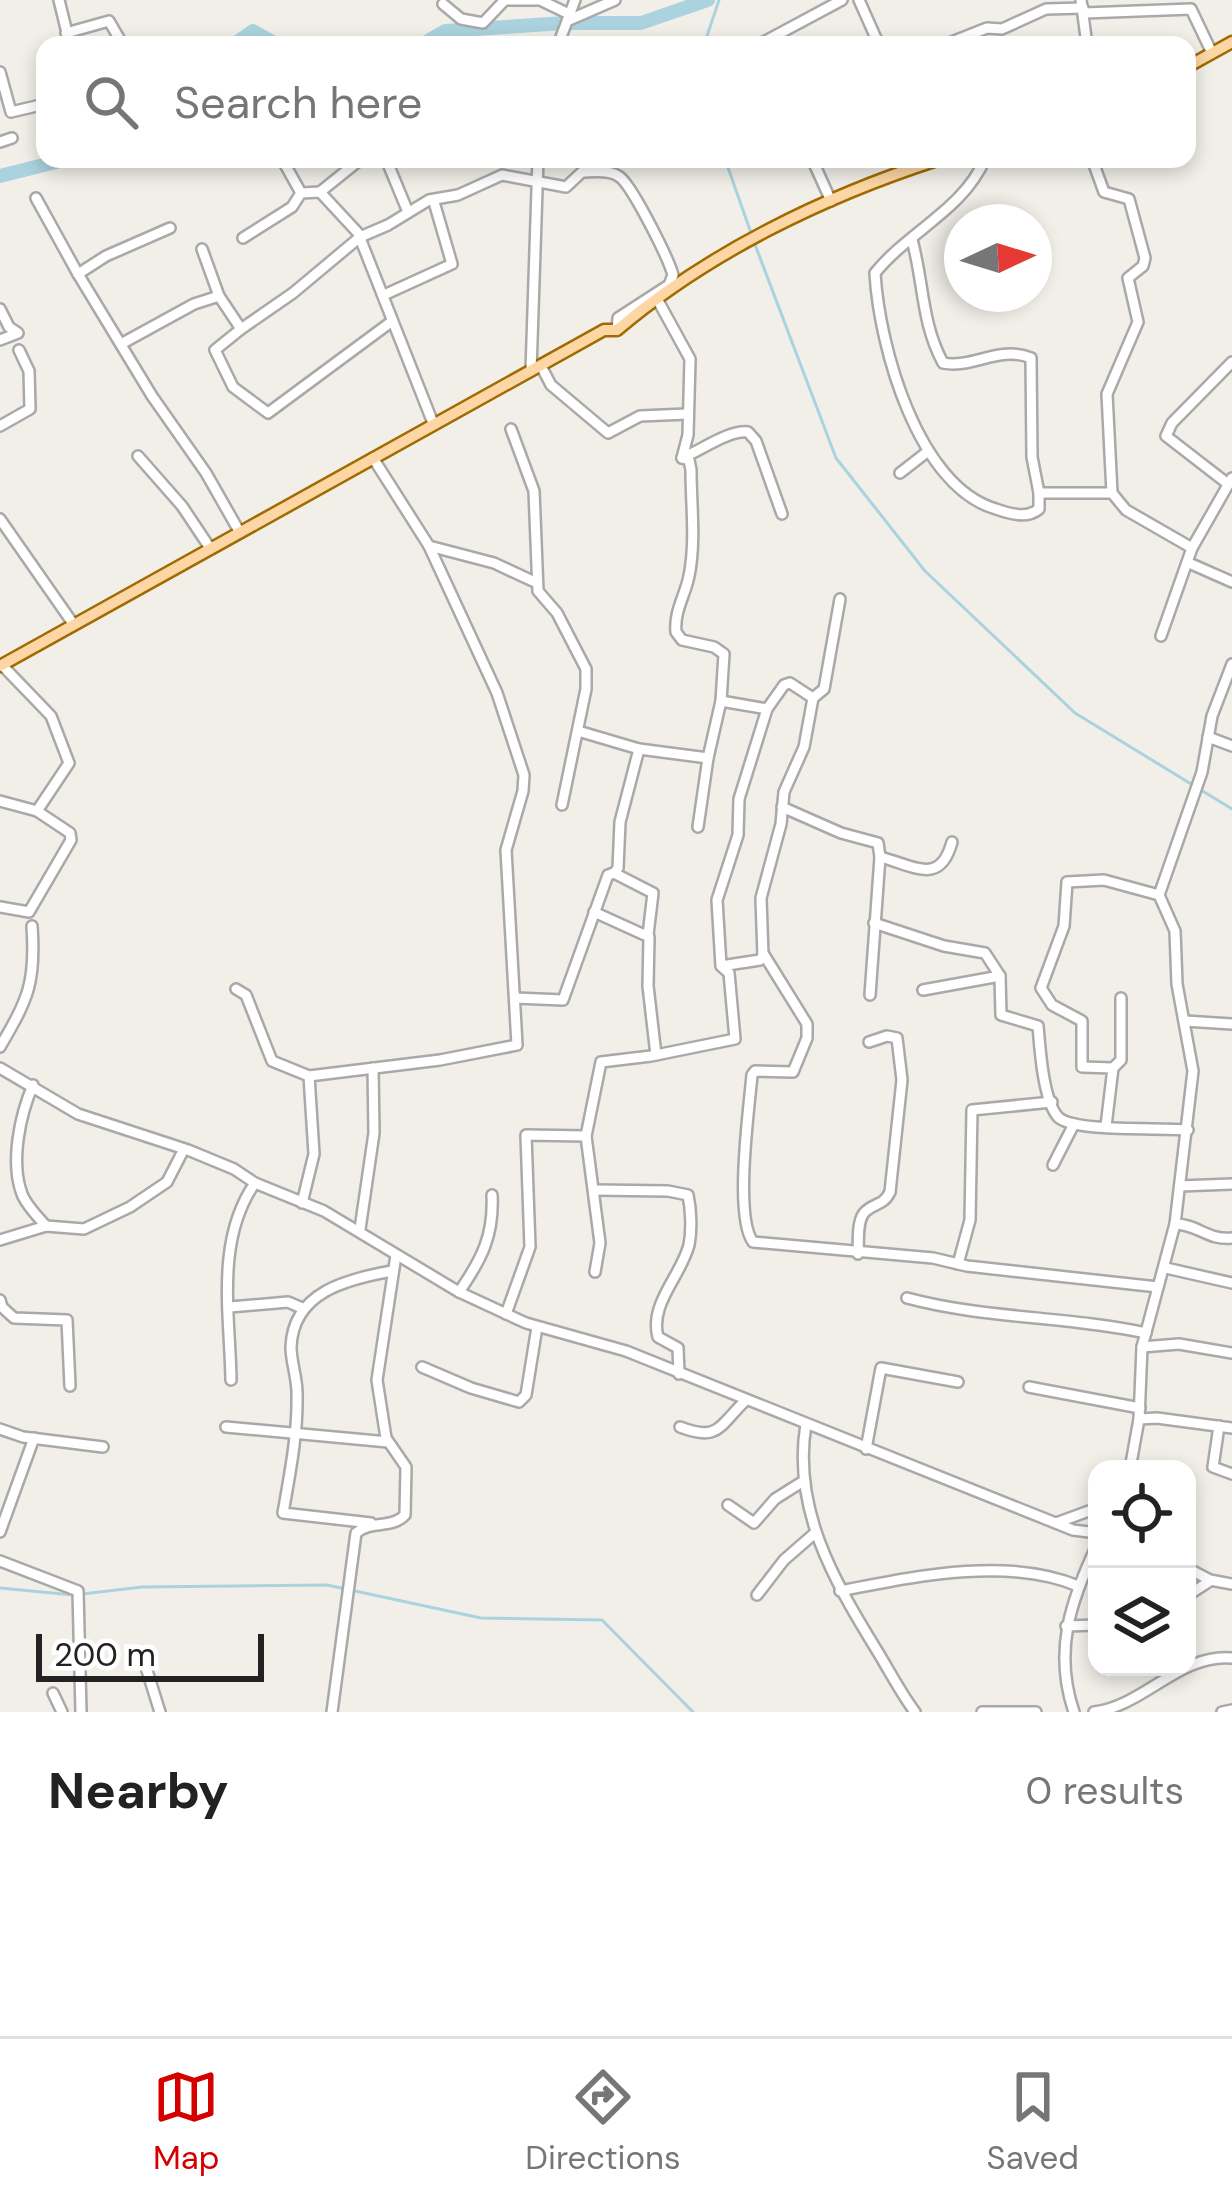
<!DOCTYPE html>
<html lang="en">
<head>
<meta charset="utf-8">
<style>
	body { margin:0; font-family:"DM Sans",sans-serif; background:#f2f2f2; color:#222 }
	.controls { position:absolute; right:36px; bottom:36px; display:grid; overflow:hidden; border-radius:24px; box-shadow:0 6px 18px #0003 }
	.controls button { width:108px; height:108px; display:grid; place-items:center; padding:0; border:0; border-bottom:3px solid #e0e0e0; background:#fff; color:#222; font:60px sans-serif }
	.compass { position:absolute; left:944px; top:204px; width:108px; height:108px; border-radius:50%; background:#fff; box-shadow:0 6px 18px #0003; rotate:86deg }
	.scale { position:absolute; left:36px; bottom:30px; width:228px; box-sizing:border-box; padding-left:12px; border:6px solid #222; border-top:0; font-size:33px; line-height:42px; white-space:nowrap; color:#222; -webkit-text-stroke:9px #fff; paint-order:stroke }
	.list { margin:0; padding:0; list-style:none }
	h2 { display:flex; justify-content:space-between; align-items:center; height:156px; margin:0; padding:0 48px; font-size:51px }
	h2 small { font-size:39px; font-weight:400; color:#767676 }
	.icon { flex:none; width:66px; height:66px; fill:none; stroke:currentColor; stroke-width:2; stroke-linecap:round; stroke-linejoin:round }
	.map { position:relative; flex:none; width:1232px; height:1712px; overflow:hidden }
	.search { position:absolute; background:#fff; box-shadow:0 6px 18px #0003; left:36px; right:36px; top:36px; height:132px; display:flex; align-items:center; gap:30px; box-sizing:border-box; padding:0 42px; border-radius:24px; color:#767676; font-size:45px }
	.sheet { height:324px; background:#fff }
	nav { display:flex; justify-content:space-around; align-items:center; box-sizing:border-box; height:168px; border-top:3px solid #e0e0e0; background:#fff; font-size:33px; color:#767676 }
	nav a { display:grid; justify-items:center; gap:6px }
	nav .on { color:#d40000 }
	.map>svg:first-child { display:block }
	.lines { fill:none; stroke-linecap:round; stroke-linejoin:round }
	.stream { stroke:#aad3df; stroke-width:3 }
	.river { stroke:#aad3df; stroke-width:14 }
	.minor-casing { stroke:#a9a9a9; stroke-width:14 }
	.major-casing { stroke:#a06b00; stroke-width:15 }
	.minor { stroke:#fff; stroke-width:9 }
	.major { stroke:#fcd6a4; stroke-width:10 }
</style>
</head>
<body>
<div class="map">
<svg width="1232" height="1712" viewBox="0 0 1232 1712">
	<rect width="100%" height="100%" fill="#f2efe9"/>
	<g class="lines">
		<g class="stream">
			<path d="M704,45L719,0"/>
			<path d="M725,159L751,233"/>
			<path d="M754,242L836,458L925,571L1075,713L1232,809"/>
			<path d="M0,1588L73,1595"/>
			<path d="M82,1594L142,1587L327,1585L481,1618L602,1620L693,1712"/>
		</g>
		<g class="river">
			<path d="M233,45L253,31L278,45"/>
			<path d="M421,45L445,31L565,23H641L708,0"/>
			<path d="M0,176L68,159"/>
		</g>
		<g class="minor-casing">
			<g id="minor">
				<path d="M59,0L70,45"/>
				<path d="M503,0H540L571,15"/>
				<path d="M859,0L879,45"/>
				<path d="M1081,0L1087,45"/>
				<path d="M443,4L461,19L483,23L504,1"/>
				<path d="M1084,13L1191,9L1212,53"/>
				<path d="M569,20L615,0"/>
				<path d="M66,33L109,21L123,45"/>
				<path d="M558,45L575,0"/>
				<path d="M758,45L842,0"/>
				<path d="M944,45L987,28L1002,29L1046,9L1083,8"/>
				<path d="M0,72L11,112L45,104"/>
				<path d="M0,142L12,138"/>
				<path d="M282,159L301,193"/>
				<path d="M386,159L408,212"/>
				<path d="M812,159L831,201"/>
				<path d="M985,159C963,210 909,231 875,273C879,346 918,487 996,509C1010,514 1027,519 1039,509V493"/>
				<path d="M1092,159L1104,192L1129,199L1145,258L1143,266L1128,278L1138,322L1107,394L1112,493L1126,510L1192,548"/>
				<path d="M320,192L361,159"/>
				<path d="M36,198L78,274L152,396L206,473L239,531"/>
				<path d="M243,238L292,207L301,193L320,192L358,233L433,423"/>
				<path d="M912,240C924,283 921,322 943,363C972,369 1000,345 1031,358L1032,457L1039,493H1112"/>
				<path d="M202,249L219,296L241,329L215,350L233,387L268,413L391,322"/>
				<path d="M78,274L106,256L170,228"/>
				<path d="M384,295L452,264L434,202"/>
				<path d="M0,309L9,327L18,333L0,340"/>
				<path d="M241,329L293,293L360,237L388,225L429,200L458,195L502,175L566,187L582,172C594,172 611,169 621,178C634,190 668,257 673,275L669,285L618,318L617,330"/>
				<path d="M121,344L194,304L219,296"/>
				<path d="M541,366L551,385L608,433L640,416L687,414"/>
				<path d="M531,371L538,159"/>
				<path d="M0,426L30,409L29,371L19,350"/>
				<path d="M511,429L534,491L538,591L557,613L586,669V689L562,805"/>
				<path d="M138,456L182,506L210,548"/>
				<path d="M373,458L429,546L494,563L537,583"/>
				<path d="M682,458C702,450 728,430 748,432L756,441L782,514"/>
				<path d="M900,473L927,452"/>
				<path d="M1228,484L1166,436L1172,423L1232,362"/>
				<path d="M0,519L74,625"/>
				<path d="M1189,563L1232,582"/>
				<path d="M1161,636L1192,548L1232,478"/>
				<path d="M813,698L824,689L840,599"/>
				<path d="M721,701L767,709"/>
				<path d="M578,731L639,749L708,758L721,701L724,654L714,647L682,640L676,632C674,611 685,596 689,576C696,542 691,505 691,470L689,460L682,458L688,435L690,359L656,297"/>
				<path d="M1208,737L1232,746"/>
				<path d="M0,801L37,811L69,763L51,716L2,665"/>
				<path d="M782,807L841,833L878,843L880,857L870,995"/>
				<path d="M698,827L708,758"/>
				<path d="M880,857C915,866 940,886 952,842"/>
				<path d="M614,873L618,868L620,822L639,749"/>
				<path d="M0,907L29,912L71,840L70,833L37,811"/>
				<path d="M594,912L649,937L648,986L656,1055"/>
				<path d="M874,923L944,946L985,953L1000,976L1001,1015L1038,1026C1040,1049 1043,1100 1058,1117C1074,1133 1163,1127 1188,1130"/>
				<path d="M763,953L807,1024V1038L793,1072L755,1071L752,1075C749,1109 734,1217 753,1242L933,1258L967,1266L1158,1287"/>
				<path d="M236,989L246,995L272,1061L309,1076L314,1154L302,1203"/>
				<path d="M923,990L1000,976"/>
				<path d="M515,998L563,1000L608,875L614,873L653,893L648,935"/>
				<path d="M1185,1021L1232,1024"/>
				<path d="M0,1047C28,999 36,983 32,926"/>
				<path d="M0,1068L78,1114L188,1150L234,1169L255,1183L324,1211L459,1292L526,1323L626,1351L1073,1530L1097,1533"/>
				<path d="M1113,1068L1121,1060V998"/>
				<path d="M309,1076L440,1060L517,1045L506,850L523,791L524,775L497,693L429,546"/>
				<path d="M33,1085C20,1115 10,1162 22,1194C26,1205 38,1217 46,1226L84,1229L130,1207L167,1182L184,1149"/>
				<path d="M1106,1126L1113,1068L1082,1067V1021L1052,1005L1041,988L1064,926L1067,882L1104,880L1159,895"/>
				<path d="M586,1136L601,1062L651,1056L735,1039L729,973L721,966L717,900L738,835L739,799L767,709L784,685L790,683L813,698L804,747L784,792L781,824L761,898L763,956L760,960L721,966"/>
				<path d="M1053,1165L1074,1124"/>
				<path d="M1180,1186L1232,1184"/>
				<path d="M594,1190L668,1191L688,1195C691,1209 692,1230 689,1245C681,1276 649,1304 658,1337L678,1348L679,1374"/>
				<path d="M1175,1224C1197,1224 1209,1241 1232,1238"/>
				<path d="M360,1229L374,1133L373,1068"/>
				<path d="M0,1240L46,1226"/>
				<path d="M858,1254C859,1242 856,1219 866,1211C876,1202 883,1206 890,1192L902,1080L897,1038L887,1036L869,1042"/>
				<path d="M958,1264L970,1220L972,1110L1052,1102"/>
				<path d="M1166,1268L1232,1283"/>
				<path d="M459,1292C482,1259 494,1235 492,1195"/>
				<path d="M907,1298C985,1319 1067,1316 1146,1333"/>
				<path d="M0,1300L2,1307L14,1318L67,1320L70,1386"/>
				<path d="M230,1307L288,1302L302,1308"/>
				<path d="M506,1314L530,1247L526,1135L586,1136L600,1243L595,1272"/>
				<path d="M1142,1347L1179,1344L1232,1353"/>
				<path d="M422,1367L471,1388L519,1402L526,1395L537,1327"/>
				<path d="M231,1380C230,1315 215,1240 255,1183"/>
				<path d="M1029,1387L1140,1408"/>
				<path d="M1139,1419L1157,1418L1232,1428"/>
				<path d="M806,1424C792,1508 833,1579 876,1649C889,1670 900,1692 915,1712"/>
				<path d="M1219,1426L1213,1467L1232,1474"/>
				<path d="M226,1427L388,1442"/>
				<path d="M680,1427C719,1442 719,1426 745,1401"/>
				<path d="M0,1429L23,1437L103,1447"/>
				<path d="M866,1449L881,1368L958,1382"/>
				<path d="M1130,1469L1139,1419L1142,1347L1175,1224L1193,1071L1177,984L1175,931L1159,895L1202,772L1212,716L1232,664"/>
				<path d="M728,1505L754,1523L775,1499L802,1482"/>
				<path d="M371,1523L283,1513C290,1473 298,1433 297,1393C297,1377 291,1362 291,1347C293,1292 347,1279 392,1271"/>
				<path d="M1056,1523L1097,1508"/>
				<path d="M0,1532L34,1438"/>
				<path d="M0,1561L78,1591L81,1712"/>
				<path d="M1187,1568L1210,1580L1232,1584"/>
				<path d="M840,1591C912,1577 1008,1556 1078,1586"/>
				<path d="M757,1595L784,1560L815,1533"/>
				<path d="M1187,1612L1190,1594L1210,1581"/>
				<path d="M1066,1626L1097,1625"/>
				<path d="M144,1661L160,1712"/>
				<path d="M53,1693L62,1712"/>
				<path d="M332,1712L356,1533C371,1520 392,1529 405,1515L406,1467L386,1438L377,1380L396,1255"/>
				<path d="M982,1712H1036"/>
				<path d="M1074,1712C1053,1651 1071,1600 1097,1545"/>
				<path d="M1094,1712C1144,1706 1180,1653 1232,1658"/>
				<path d="M1222,1712L1232,1710"/>
			</g>
		</g>
		<g class="major-casing">
			<g id="major">
				<path d="M1187,67L1232,42"/>
				<path d="M0,666L604,330H617C709,252 825,196 940,159"/>
			</g>
		</g>
		<use href="#minor" class="minor"/>
		<use href="#major" class="major"/>
	</g>
</svg>
<div class="controls">
<button><svg class="icon" aria-label="locate" viewBox="0 0 24 24"><circle cx="12" cy="12" r="6"/><path d="M12 2v4M12 18v4M2 12h4M18 12h4"/></svg></button>
<button><svg class="icon" aria-label="layers" viewBox="0 0 24 24"><path d="M12 4l9 5-9 5-9-5zM3 14l9 5 9-5"/></svg></button>
</div>
<svg class="compass" viewBox="-18 -18 36 36"><path d="M0-13l5 13h-10z" fill="#e53935"/><path d="M0 13l5-13h-10z" fill="#767676"/></svg>
<div class="scale">200 m</div>
<div class="search"><svg class="icon" aria-label="search" viewBox="0 0 24 24"><circle cx="10" cy="10" r="6"/><path d="M15 15l6 6"/></svg>Search here</div>
</div>
<section class="sheet">
<h2>Nearby<small>0 results</small></h2>
<ul class="list">
</ul>
</section>
<nav>
<a class="on"><svg class="icon" aria-label="map" viewBox="0 0 24 24"><path d="M3 6l6-2 6 2 6-2v14l-6 2-6-2-6 2zM9 4v14M15 6v14"/></svg>Map</a>
<a><svg class="icon" aria-label="directions" viewBox="0 0 24 24"><path d="M12 3l9 9-9 9-9-9zM9 14v-3h6M13 9l2 2-2 2"/></svg>Directions</a>
<a><svg class="icon" aria-label="saved" viewBox="0 0 24 24"><path d="M7 4h10v16l-5-4-5 4z"/></svg>Saved</a>
</nav>
</body>
</html>
